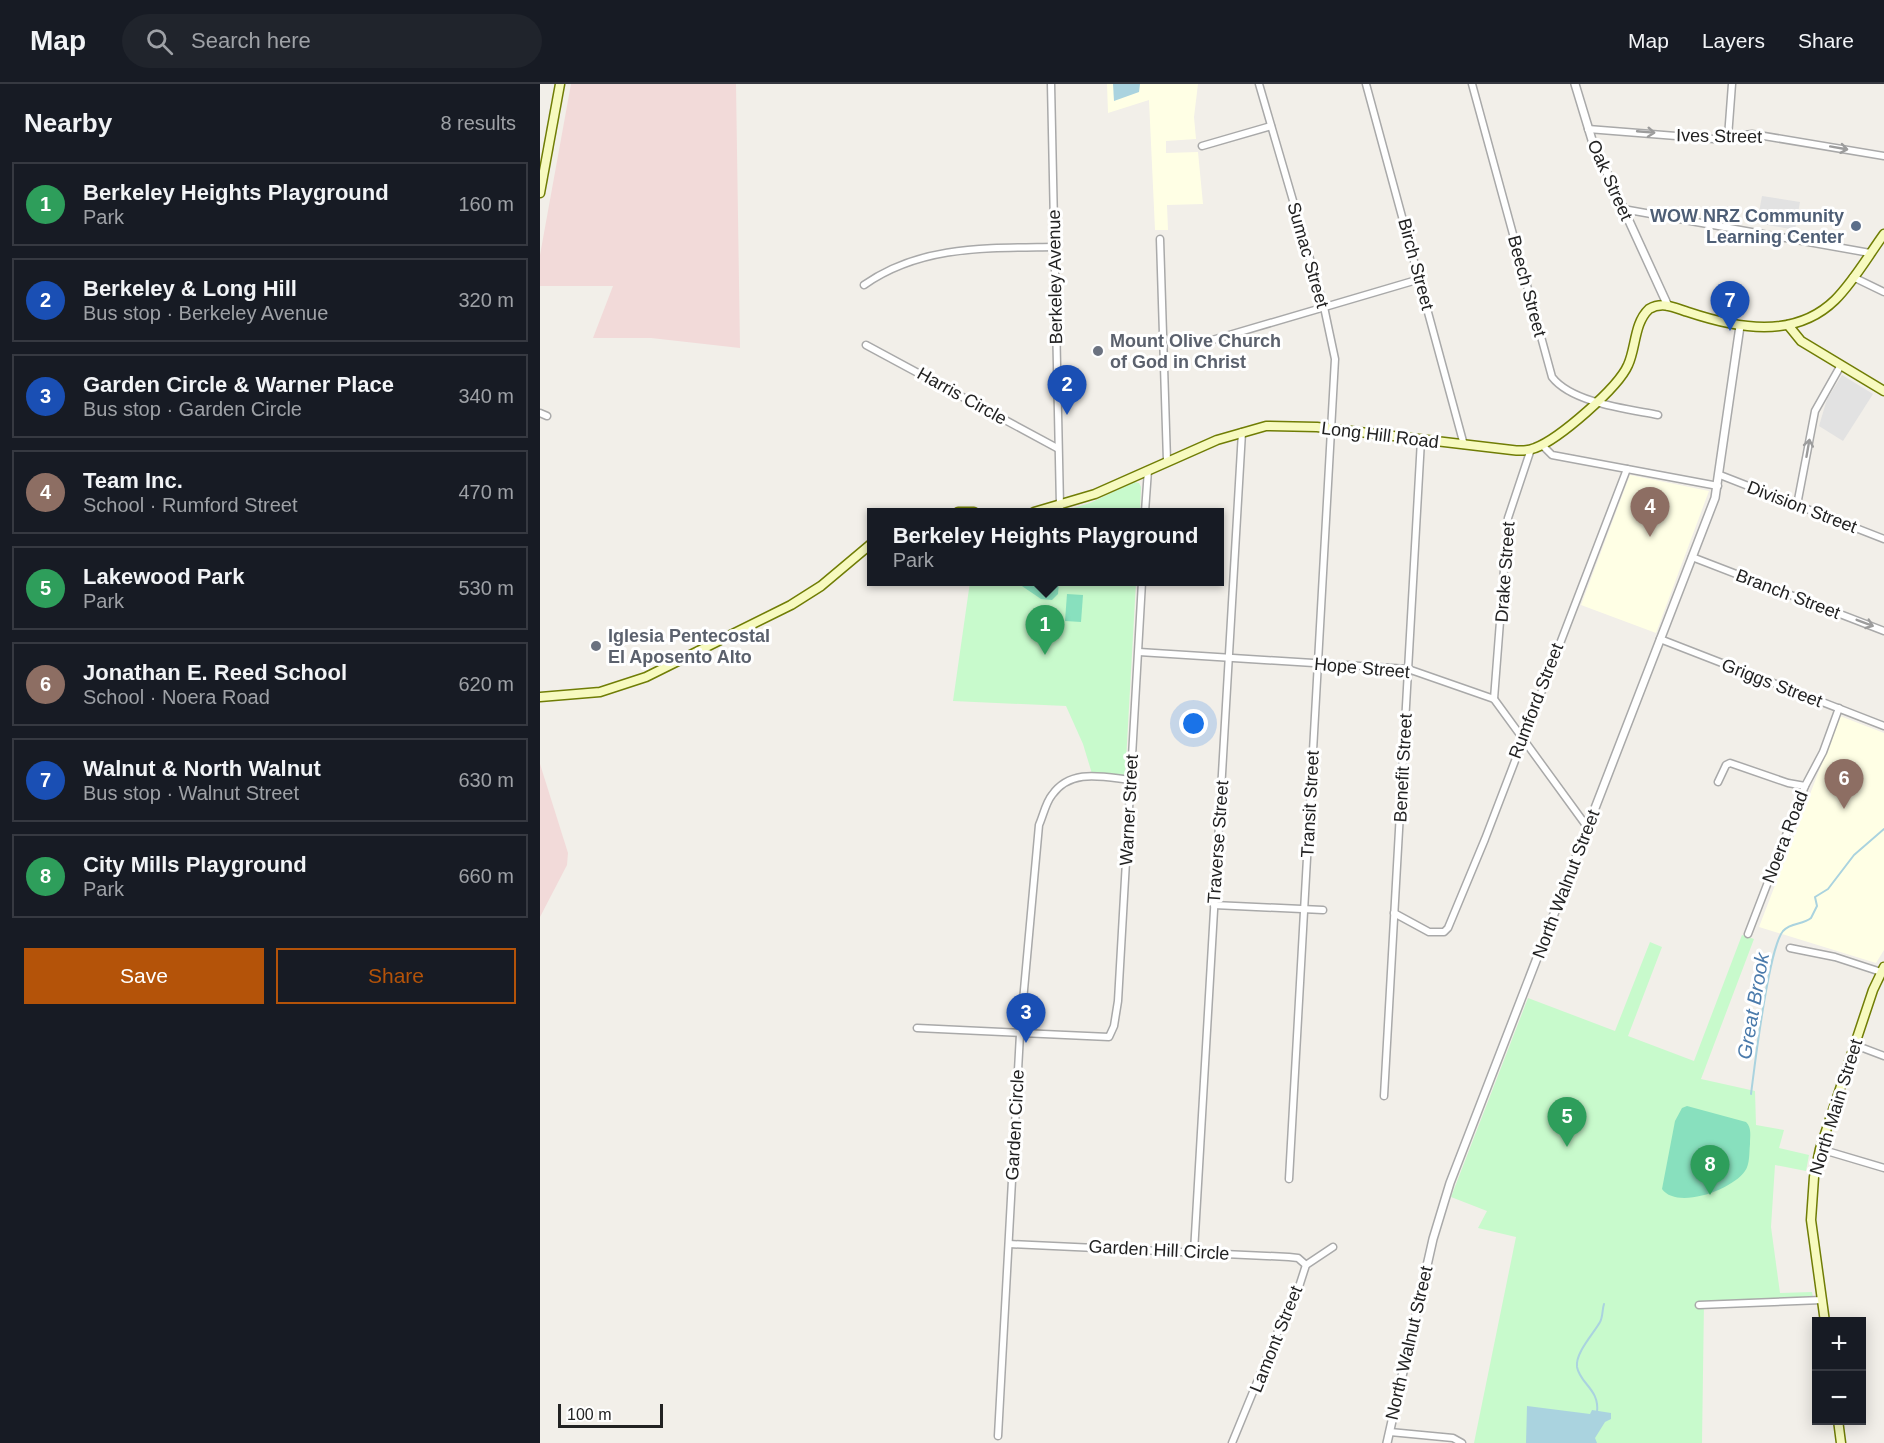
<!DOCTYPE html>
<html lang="en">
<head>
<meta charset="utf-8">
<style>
	body { margin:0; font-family:Helvetica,sans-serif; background:#20242c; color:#f1f3f6 }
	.controls { position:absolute; right:18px; bottom:18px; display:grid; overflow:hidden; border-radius:0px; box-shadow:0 3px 15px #0003 }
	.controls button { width:54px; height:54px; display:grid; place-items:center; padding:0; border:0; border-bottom:2px solid #363941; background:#171b24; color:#f1f3f6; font:30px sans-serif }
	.scale { position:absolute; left:18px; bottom:15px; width:105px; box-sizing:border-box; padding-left:6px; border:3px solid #222; border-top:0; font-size:16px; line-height:21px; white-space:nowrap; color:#222; -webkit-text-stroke:4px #fff; paint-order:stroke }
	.you { position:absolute; left:654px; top:640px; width:21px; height:21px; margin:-15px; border:4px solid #fff; border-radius:50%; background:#1a73e8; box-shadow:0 0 0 9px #1a73e833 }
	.badge { display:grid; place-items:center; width:39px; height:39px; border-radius:50%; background:#b45309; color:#fff; font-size:20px; font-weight:700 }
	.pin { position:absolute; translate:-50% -50px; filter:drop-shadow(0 2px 3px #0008) }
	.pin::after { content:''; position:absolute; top:32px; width:21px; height:18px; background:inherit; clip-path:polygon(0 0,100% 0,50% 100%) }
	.popup { position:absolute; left:327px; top:424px; width:357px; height:78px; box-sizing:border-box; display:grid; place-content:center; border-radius:0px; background:#171b24; filter:drop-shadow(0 2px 4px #0005); font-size:20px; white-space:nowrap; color:#9ea1a6 }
	.popup b { font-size:22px; color:#f1f3f6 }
	.popup::after { content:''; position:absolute; left:50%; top:100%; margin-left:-12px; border:12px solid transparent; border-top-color:#171b24 }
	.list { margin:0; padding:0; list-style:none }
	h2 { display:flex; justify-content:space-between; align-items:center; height:78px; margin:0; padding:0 24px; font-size:26px }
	h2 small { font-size:20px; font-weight:400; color:#9ea1a6 }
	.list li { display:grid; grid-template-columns:39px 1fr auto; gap:18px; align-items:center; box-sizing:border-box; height:84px; margin:0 12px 12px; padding:0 12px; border:2px solid #363941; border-radius:0px }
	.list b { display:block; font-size:22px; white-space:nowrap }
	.list p { margin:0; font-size:20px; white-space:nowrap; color:#9ea1a6 }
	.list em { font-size:20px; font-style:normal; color:#9ea1a6 }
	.actions { display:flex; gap:12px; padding:18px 24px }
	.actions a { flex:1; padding:14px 0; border:2px solid #b45309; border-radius:0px; text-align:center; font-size:21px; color:#b45309 }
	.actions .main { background:#b45309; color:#fff }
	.icon { flex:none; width:33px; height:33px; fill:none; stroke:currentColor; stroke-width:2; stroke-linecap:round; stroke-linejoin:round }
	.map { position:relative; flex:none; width:1344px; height:1359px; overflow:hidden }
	header { display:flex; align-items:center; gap:36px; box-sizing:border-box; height:84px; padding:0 30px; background:#171b24; border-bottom:2px solid #363941 }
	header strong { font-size:28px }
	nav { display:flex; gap:33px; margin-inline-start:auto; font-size:21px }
	.search { width:420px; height:54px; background:#20242c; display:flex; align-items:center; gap:15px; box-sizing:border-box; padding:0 21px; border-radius:33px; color:#9ea1a6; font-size:22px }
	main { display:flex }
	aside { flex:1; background:#171b24 }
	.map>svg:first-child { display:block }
	.commercial { fill:#f2dad9 }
	.education { fill:#ffffe5 }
	.park { fill:#c8facc }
	.pitch { fill:#88e0be }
	.parking { fill:#e2e2e2 }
	.water { fill:#aad3df }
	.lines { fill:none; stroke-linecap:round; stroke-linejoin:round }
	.stream { stroke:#aad3df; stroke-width:2 }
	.minor-casing { stroke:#a9a9a9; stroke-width:9 }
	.tertiary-casing { stroke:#a9a9a9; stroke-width:10 }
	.secondary-casing { stroke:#707d05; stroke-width:11 }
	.minor { stroke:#fff; stroke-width:6 }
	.tertiary { stroke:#fff; stroke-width:7 }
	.secondary { stroke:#f7fabf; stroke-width:8 }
	.oneway { stroke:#9c9c9c }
	.service-dot { fill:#5c6f8a; stroke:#fff; stroke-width:2 }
	.worship-dot { fill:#6b7280; stroke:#fff; stroke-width:2 }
	.labels { text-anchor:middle; stroke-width:6; stroke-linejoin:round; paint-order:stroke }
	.street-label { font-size:18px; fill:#222; stroke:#fff }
	.service-label { font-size:18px; font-weight:bold; fill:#4e5e75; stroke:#fff; text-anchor:end }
	.worship-label { font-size:18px; font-weight:bold; fill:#5b616d; stroke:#fff; text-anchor:start }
	.water-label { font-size:20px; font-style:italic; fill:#4a7aab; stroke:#fff }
</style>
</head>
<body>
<header>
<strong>Map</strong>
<div class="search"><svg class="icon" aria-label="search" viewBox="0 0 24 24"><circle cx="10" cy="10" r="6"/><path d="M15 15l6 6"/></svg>Search here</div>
<nav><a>Map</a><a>Layers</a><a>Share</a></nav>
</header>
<main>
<aside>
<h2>Nearby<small>8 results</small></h2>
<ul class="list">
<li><span class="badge" style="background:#2e9e5b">1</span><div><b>Berkeley Heights Playground</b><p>Park</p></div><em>160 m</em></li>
<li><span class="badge" style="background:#1a4fb4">2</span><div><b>Berkeley &amp; Long Hill</b><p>Bus stop · Berkeley Avenue</p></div><em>320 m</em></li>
<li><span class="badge" style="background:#1a4fb4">3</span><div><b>Garden Circle &amp; Warner Place</b><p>Bus stop · Garden Circle</p></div><em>340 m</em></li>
<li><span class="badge" style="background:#8d6e63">4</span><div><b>Team Inc.</b><p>School · Rumford Street</p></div><em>470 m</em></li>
<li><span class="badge" style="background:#2e9e5b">5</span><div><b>Lakewood Park</b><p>Park</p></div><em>530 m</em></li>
<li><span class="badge" style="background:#8d6e63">6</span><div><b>Jonathan E. Reed School</b><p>School · Noera Road</p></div><em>620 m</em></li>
<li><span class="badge" style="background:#1a4fb4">7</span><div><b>Walnut &amp; North Walnut</b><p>Bus stop · Walnut Street</p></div><em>630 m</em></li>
<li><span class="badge" style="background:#2e9e5b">8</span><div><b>City Mills Playground</b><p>Park</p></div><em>660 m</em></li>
</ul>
<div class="actions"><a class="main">Save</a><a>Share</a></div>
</aside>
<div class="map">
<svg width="1344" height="1359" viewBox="0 0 1344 1359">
	<rect width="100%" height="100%" fill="#f2efe9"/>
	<g class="commercial">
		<path d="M31,0H196L200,264L111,254H53L73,202H0V171Z"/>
		<path d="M0,680L28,769L27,781L0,833Z"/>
	</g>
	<g class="education">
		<path d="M567,0H658L654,33L656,55L626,57V69L658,68L663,120L627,121L628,146H615L609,16L568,29Z"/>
		<path d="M1090,391L1169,407L1116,549L1041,521Z"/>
		<path d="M1300,632L1344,649V866L1336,879L1219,843Z"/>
	</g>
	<g class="park">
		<path d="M594,398L599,399L601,403L600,428H520L550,419Z"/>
		<path d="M430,498H596L585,695L553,693L543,660L526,622L413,617Z"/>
		<path d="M1202,851L1214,855L1161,995L1215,1007L1216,1041L1244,1046L1239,1064L1269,1071L1266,1087L1235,1081L1231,1143L1240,1209L1272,1208L1273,1213L1164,1218L1162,1359H934L976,1153L938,1144L947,1127L911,1113L988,914L1075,947L1110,858L1122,863L1088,952L1154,977Z"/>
	</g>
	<g class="pitch">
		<path d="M476,498H519L518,510L512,516L501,515Z"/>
		<path d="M527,510L543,511L541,538L525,537Z"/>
		<path d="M1147,1022L1206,1038C1212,1044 1210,1052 1210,1060C1209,1069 1210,1080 1205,1087C1192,1106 1137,1126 1122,1105L1135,1037L1142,1024Z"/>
	</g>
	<g class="parking">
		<path d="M1222,112L1260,118L1255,146L1217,139Z"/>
		<path d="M1302,291L1333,310L1303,357L1279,342L1287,315Z"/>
	</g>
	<g class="water">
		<path d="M573,0H600L599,8L574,17Z"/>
		<path d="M987,1322L1050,1330L1052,1326L1071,1329V1335L1065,1338L1055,1354L1057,1359H986Z"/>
	</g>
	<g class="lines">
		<g class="stream">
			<path d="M1211,1010C1215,980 1228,866 1243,847C1251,838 1263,841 1271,834L1277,822L1275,813L1288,805L1314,771L1344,745"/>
			<path d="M1057,1329C1060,1305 1040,1300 1037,1283C1035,1269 1054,1249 1060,1238C1063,1233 1062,1226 1064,1220"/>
		</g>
		<g class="minor-casing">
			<g id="minor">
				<path d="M511,0L520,422"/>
				<path d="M719,0L784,223L795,275L749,1095"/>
				<path d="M826,0L924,361"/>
				<path d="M932,0L1012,293C1032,319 1088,325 1118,331"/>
				<path d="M1048,45L1174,55L1212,50L1344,72"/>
				<path d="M1188,53L1192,0"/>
				<path d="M662,62L731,42"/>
				<path d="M1083,125L1330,169"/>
				<path d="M620,155L627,377"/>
				<path d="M1313,193L1344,208"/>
				<path d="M324,201C381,161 447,164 514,163"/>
				<path d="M669,257L880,195"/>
				<path d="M326,261L517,364"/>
				<path d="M0,329L7,332"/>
				<path d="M1002,361L1012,371L1178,402"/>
				<path d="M1180,391L1344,455"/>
				<path d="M1257,421L1275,327L1301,281"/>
				<path d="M605,428L608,386"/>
				<path d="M1152,473L1344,547"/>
				<path d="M1120,555L1344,642"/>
				<path d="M599,568L868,585L954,615L1048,744"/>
				<path d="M954,615L968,434L991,365"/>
				<path d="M1178,698L1186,681L1190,679L1248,699L1265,702"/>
				<path d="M674,821L783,826"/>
				<path d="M854,829L889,848H904L908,844L945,755L1087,385"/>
				<path d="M1208,850L1265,702L1283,668L1299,624"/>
				<path d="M1250,864L1295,873L1341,888"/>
				<path d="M377,944L569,953L574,942L578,917L602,498"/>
				<path d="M1315,961L1344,972"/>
				<path d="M844,1012L881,356"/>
				<path d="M1280,1065L1344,1084"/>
				<path d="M469,1160L749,1173L758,1174L766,1181"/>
				<path d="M654,1168L702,348"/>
				<path d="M1159,1221L1282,1216"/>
				<path d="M850,1348L913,1354L922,1359"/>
				<path d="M458,1352L480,950L499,741C503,732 506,718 512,711C531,684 563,693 591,696"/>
				<path d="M692,1359L743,1235L756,1212L766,1181L793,1163"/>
			</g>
		</g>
		<g class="tertiary-casing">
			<g id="tertiary">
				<path d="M1035,0L1052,56L1128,222"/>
				<path d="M847,1359L893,1155L910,1099L1175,414L1200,242"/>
			</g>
		</g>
		<g class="secondary-casing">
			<g id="secondary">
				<path d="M0,109L20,0"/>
				<path d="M1248,241L1261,257L1344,307"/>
				<path d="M418,428H434"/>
				<path d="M494,428L555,410L677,356L726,342L777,343L972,366C980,367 988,367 995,364C1019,355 1078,304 1088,281C1096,264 1094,239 1109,225C1123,217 1135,224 1148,228C1196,244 1254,256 1295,216C1314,197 1328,172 1344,150"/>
				<path d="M0,613L60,608L106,593L251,521L281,502L331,460"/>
				<path d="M1285,1238L1271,1136L1274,1093L1280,1065L1333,906L1344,883"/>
				<path d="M1298,1336L1301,1359"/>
			</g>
		</g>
		<use href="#minor" class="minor"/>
		<use href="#tertiary" class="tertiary"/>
		<use href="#secondary" class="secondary"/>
	</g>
	<defs><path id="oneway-shaft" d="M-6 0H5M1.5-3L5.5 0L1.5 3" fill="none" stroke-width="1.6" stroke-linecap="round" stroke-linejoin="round" transform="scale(1.5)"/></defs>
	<g class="oneway">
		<use href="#oneway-shaft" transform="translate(1106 48) rotate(5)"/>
		<use href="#oneway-shaft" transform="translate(1299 64) rotate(10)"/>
		<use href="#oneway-shaft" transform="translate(1268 364) rotate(-80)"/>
		<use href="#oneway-shaft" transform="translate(1325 539) rotate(21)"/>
	</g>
	<circle class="service-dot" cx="1316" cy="142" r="6"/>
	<g class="worship-dot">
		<circle cx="558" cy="267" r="6"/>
		<circle cx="56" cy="562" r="6"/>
	</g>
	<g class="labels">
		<g class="street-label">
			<text transform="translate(1179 52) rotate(1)" y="6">Ives Street</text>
			<text transform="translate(1070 96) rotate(66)" y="6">Oak Street</text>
			<text transform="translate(768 171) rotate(74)" y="6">Sumac Street</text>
			<text transform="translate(876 180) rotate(75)" y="6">Birch Street</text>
			<text transform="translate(515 193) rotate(-91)" y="6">Berkeley Avenue</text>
			<text transform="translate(987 202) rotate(75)" y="6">Beech Street</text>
			<text transform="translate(422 312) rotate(29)" y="6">Harris Circle</text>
			<text transform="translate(840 351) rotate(7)" y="6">Long Hill Road</text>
			<text transform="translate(1262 423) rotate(21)" y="6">Division Street</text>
			<text transform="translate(965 488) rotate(-86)" y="6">Drake Street</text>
			<text transform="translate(1248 510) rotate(21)" y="6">Branch Street</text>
			<text transform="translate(822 584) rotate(5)" y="6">Hope Street</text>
			<text transform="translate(1232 599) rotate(21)" y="6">Griggs Street</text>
			<text transform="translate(996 617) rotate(-69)" y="6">Rumford Street</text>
			<text transform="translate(863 684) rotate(-87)" y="6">Benefit Street</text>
			<text transform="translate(770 720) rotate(-87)" y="6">Transit Street</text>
			<text transform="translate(589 726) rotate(-87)" y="6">Warner Street</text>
			<text transform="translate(1245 753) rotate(-69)" y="6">Noera Road</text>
			<text transform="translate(678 758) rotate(-86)" y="6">Traverse Street</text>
			<text transform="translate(1026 800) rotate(-69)" y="6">North Walnut Street</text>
			<text transform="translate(1296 1023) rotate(-73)" y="6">North Main Street</text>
			<text transform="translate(475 1041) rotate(-87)" y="6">Garden Circle</text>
			<text transform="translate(619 1166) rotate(3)" y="6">Garden Hill Circle</text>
			<text transform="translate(736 1255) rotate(-68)" y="6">Lamont Street</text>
			<text transform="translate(869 1259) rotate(-77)" y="6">North Walnut Street</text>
		</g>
		<g class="service-label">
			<text x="1304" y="138">WOW NRZ Community<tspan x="1304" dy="21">Learning Center</tspan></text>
		</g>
		<g class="worship-label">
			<text x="570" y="263">Mount Olive Church<tspan x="570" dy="21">of God in Christ</tspan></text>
			<text x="68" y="558">Iglesia Pentecostal<tspan x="68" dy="21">El Aposento Alto</tspan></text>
		</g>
		<g class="water-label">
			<text transform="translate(1213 922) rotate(-80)" y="7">Great Brook</text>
		</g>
	</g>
</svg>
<div class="controls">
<button>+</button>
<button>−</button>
</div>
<div class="scale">100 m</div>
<div class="you"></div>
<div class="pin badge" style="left:505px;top:571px;background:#2e9e5b">1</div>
<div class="popup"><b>Berkeley Heights Playground</b>Park</div>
<div class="pin badge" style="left:527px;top:331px;background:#1a4fb4">2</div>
<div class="pin badge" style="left:486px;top:959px;background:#1a4fb4">3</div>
<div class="pin badge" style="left:1110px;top:453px;background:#8d6e63">4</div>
<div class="pin badge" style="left:1027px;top:1063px;background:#2e9e5b">5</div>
<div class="pin badge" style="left:1304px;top:725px;background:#8d6e63">6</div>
<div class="pin badge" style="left:1190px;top:247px;background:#1a4fb4">7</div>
<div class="pin badge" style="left:1170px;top:1111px;background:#2e9e5b">8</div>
</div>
</main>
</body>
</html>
